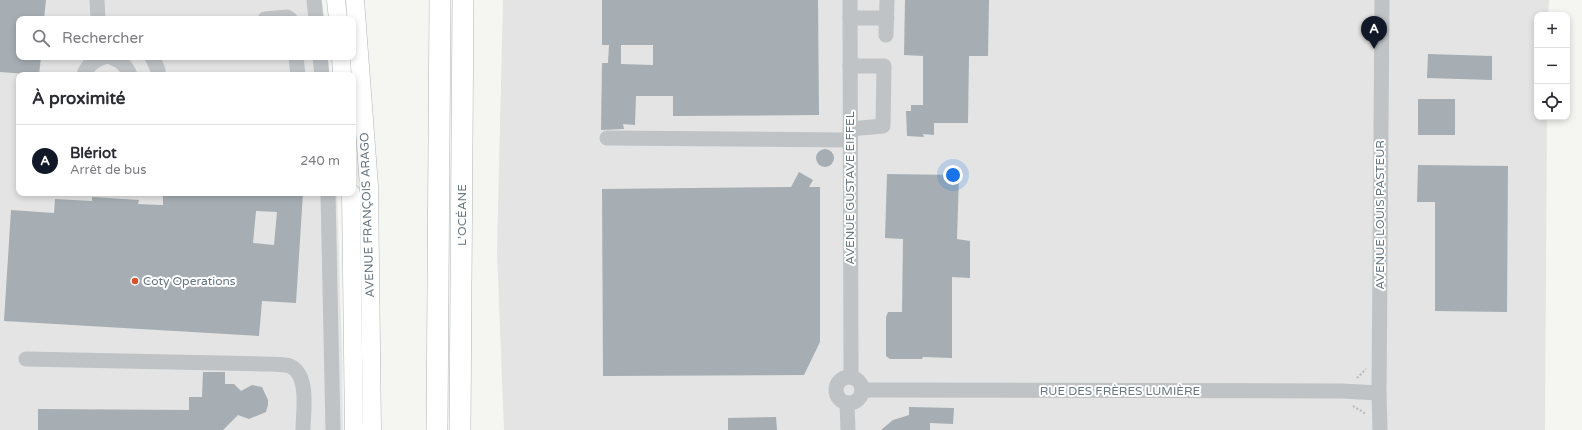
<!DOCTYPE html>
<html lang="fr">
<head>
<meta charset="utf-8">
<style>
	body { margin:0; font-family:"Varela Round",sans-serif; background:#f7f7f7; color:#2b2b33 }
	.controls { position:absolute; right:12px; top:12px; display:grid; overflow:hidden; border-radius:8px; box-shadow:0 2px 6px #0003 }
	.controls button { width:36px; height:36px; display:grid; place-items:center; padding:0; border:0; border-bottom:1px solid #e1e1e2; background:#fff; color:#2b2b33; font:20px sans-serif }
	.you { position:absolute; left:953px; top:175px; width:14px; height:14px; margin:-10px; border:3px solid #fff; border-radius:50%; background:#1a73e8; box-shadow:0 0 0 6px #1a73e833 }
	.badge { display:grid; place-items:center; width:26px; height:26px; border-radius:50%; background:#111827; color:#fff; font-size:13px; font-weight:700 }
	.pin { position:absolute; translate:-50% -33px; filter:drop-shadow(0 1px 2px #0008) }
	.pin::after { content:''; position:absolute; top:21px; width:14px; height:12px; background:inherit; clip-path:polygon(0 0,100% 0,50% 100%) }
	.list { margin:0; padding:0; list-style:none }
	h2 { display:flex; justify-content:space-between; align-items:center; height:52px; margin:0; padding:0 16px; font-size:17px }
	h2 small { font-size:13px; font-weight:400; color:#7c7c81 }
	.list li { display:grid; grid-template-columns:26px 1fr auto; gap:12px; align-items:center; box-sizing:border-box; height:72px; padding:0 16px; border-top:1px solid #e1e1e2 }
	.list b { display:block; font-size:15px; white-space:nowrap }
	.list p { margin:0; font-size:13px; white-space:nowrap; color:#7c7c81 }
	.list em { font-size:13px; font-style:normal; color:#7c7c81 }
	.icon { flex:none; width:22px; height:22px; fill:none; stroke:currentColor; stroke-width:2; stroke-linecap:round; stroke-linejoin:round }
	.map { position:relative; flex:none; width:1582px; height:430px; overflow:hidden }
	.search { position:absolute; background:#fff; box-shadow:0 2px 6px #0003; left:16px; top:16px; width:340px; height:44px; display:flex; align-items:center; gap:10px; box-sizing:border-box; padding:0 14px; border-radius:8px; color:#7c7c81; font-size:15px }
	.panel { position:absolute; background:#fff; box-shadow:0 2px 6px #0003; left:16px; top:72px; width:340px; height:124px; border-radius:8px }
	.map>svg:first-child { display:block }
	.built { fill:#e3e4e3 }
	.building { fill:#a6aeb3; fill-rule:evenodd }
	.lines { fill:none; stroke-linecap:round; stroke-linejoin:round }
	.major-casing { stroke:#b0b5b8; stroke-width:19 }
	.highway-casing { stroke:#b0b4b7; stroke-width:22 }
	.path { stroke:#b7babc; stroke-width:2; stroke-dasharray:2 2; stroke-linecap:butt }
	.minor { stroke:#bfc3c6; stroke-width:15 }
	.major { stroke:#fff; stroke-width:18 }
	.highway { stroke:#fff; stroke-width:21 }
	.poi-dot { fill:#d75330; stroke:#fff; stroke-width:1.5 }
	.labels { text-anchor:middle; stroke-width:4; stroke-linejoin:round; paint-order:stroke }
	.street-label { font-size:12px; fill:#667681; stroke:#fff }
	.poi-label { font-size:12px; fill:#667681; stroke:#fff; text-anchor:start }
</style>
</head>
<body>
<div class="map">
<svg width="1582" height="430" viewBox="0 0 1582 430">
	<rect width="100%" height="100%" fill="#f5f5f2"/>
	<g class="built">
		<path d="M0,0H322L324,19H19V57H328L329,75H19V193H337L342,355L343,430H0Z"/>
		<path d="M503,0H1549L1548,15H1537V117H1547L1545,430H504L497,251Z"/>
	</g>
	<g class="building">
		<path d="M0,0H46L44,19H19V57H41L39,75L0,72Z"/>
		<path d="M602,0H818L819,115L673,116V96H636L635,125L623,124L624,129L601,130L602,63H608L609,45H602ZM621,45H653V65L621,64Z"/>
		<path d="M905,0H989L988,56H969L968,123H934V135L923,134L924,137L907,136L906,111H911V105H923V56L904,55Z"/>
		<path d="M1428,54L1492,56V80L1427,78Z"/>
		<rect x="1418" y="99" width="37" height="36"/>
		<circle cx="825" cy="158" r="9"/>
		<path d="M1418,165L1508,166L1507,312L1435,311V202H1417Z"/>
		<path d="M799,172L813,180L809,187H820V342L804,375L603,376L602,189L791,187Z"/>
		<path d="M887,174L959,175L957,239L970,241V278L952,277V358L923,357L922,359H890L886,356V317L888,312H902L903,239L885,238Z"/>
		<path d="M163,193H303L296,303L262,301L259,336L4,321L11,210L54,213L55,199L92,201V197L139,200L138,204L163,205ZM256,211L277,212L274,245L253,243Z"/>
		<path d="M203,372H225V384H234L241,391L252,385L262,387L268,400V405L266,412L249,419L238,415L223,430H38V409L189,410V397H202Z"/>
		<path d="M909,407L954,408L953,424L930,423V430H881L893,420L909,415Z"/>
		<path d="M776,417L777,430H728V418Z"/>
	</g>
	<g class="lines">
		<g class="major-casing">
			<g id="major">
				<path d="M336,0L338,19"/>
				<path d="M355,0L369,186L372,430"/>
				<path d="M341,57L342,75"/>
				<path d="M351,193L354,430"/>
			</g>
		</g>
		<g class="highway-casing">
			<g id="highway">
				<path d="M437,430L440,0"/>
				<path d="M460,430L463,0"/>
			</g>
		</g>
		<g class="path">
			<path d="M1357,378L1366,369"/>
			<path d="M1353,406L1366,414"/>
		</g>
		<g class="minor">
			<path d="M97,0L98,19"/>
			<path d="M314,0L316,19"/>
			<path d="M850,0L851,376"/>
			<path d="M850,18H887"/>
			<path d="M265,19L287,17L290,19"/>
			<path d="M886,35L887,0"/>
			<path d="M111,57C121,61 126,65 130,75"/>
			<path d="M152,57L158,70V75"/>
			<path d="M296,57L298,75"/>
			<path d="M320,57L322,75"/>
			<path d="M850,66H884L883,126L850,129"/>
			<path d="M84,75C87,65 94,60 104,57"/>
			<path d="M607,138L850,140"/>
			<path d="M328,193L333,430"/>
			<path d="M26,359L262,364C269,364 284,364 290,366C310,375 303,413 303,430"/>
			<circle cx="849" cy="390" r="13"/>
			<path d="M862,390L1342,391L1379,393"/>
			<path d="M847,403L848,430"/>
			<path d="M1380,430L1379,393L1382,0"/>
		</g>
		<use href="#major" class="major"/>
		<use href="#highway" class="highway"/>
	</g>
	<circle class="poi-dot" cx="135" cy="281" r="4"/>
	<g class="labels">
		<g class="street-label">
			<text transform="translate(850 188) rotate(-90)" y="4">AVENUE GUSTAVE EIFFEL</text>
			<text transform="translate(367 215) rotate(-92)" y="4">AVENUE FRANÇOIS ARAGO</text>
			<text transform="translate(462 215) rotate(-90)" y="4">L’OCÉANE</text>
			<text transform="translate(1380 215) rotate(-90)" y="4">AVENUE LOUIS PASTEUR</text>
			<text x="1120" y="395">RUE DES FRÈRES LUMIÈRE</text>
		</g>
		<g class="poi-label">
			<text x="143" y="285">Coty Operations</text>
		</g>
	</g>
</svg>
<div class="controls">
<button>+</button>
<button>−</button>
<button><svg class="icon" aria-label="locate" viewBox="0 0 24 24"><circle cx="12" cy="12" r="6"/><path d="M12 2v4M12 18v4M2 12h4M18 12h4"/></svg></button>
</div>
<div class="you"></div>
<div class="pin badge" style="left:1374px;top:49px">A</div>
<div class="search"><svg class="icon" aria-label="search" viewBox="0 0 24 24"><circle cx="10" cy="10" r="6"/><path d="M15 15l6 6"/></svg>Rechercher</div>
<section class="panel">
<h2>À proximité<small></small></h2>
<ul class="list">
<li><span class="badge">A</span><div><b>Blériot</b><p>Arrêt de bus</p></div><em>240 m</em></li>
</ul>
</section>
</div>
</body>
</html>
